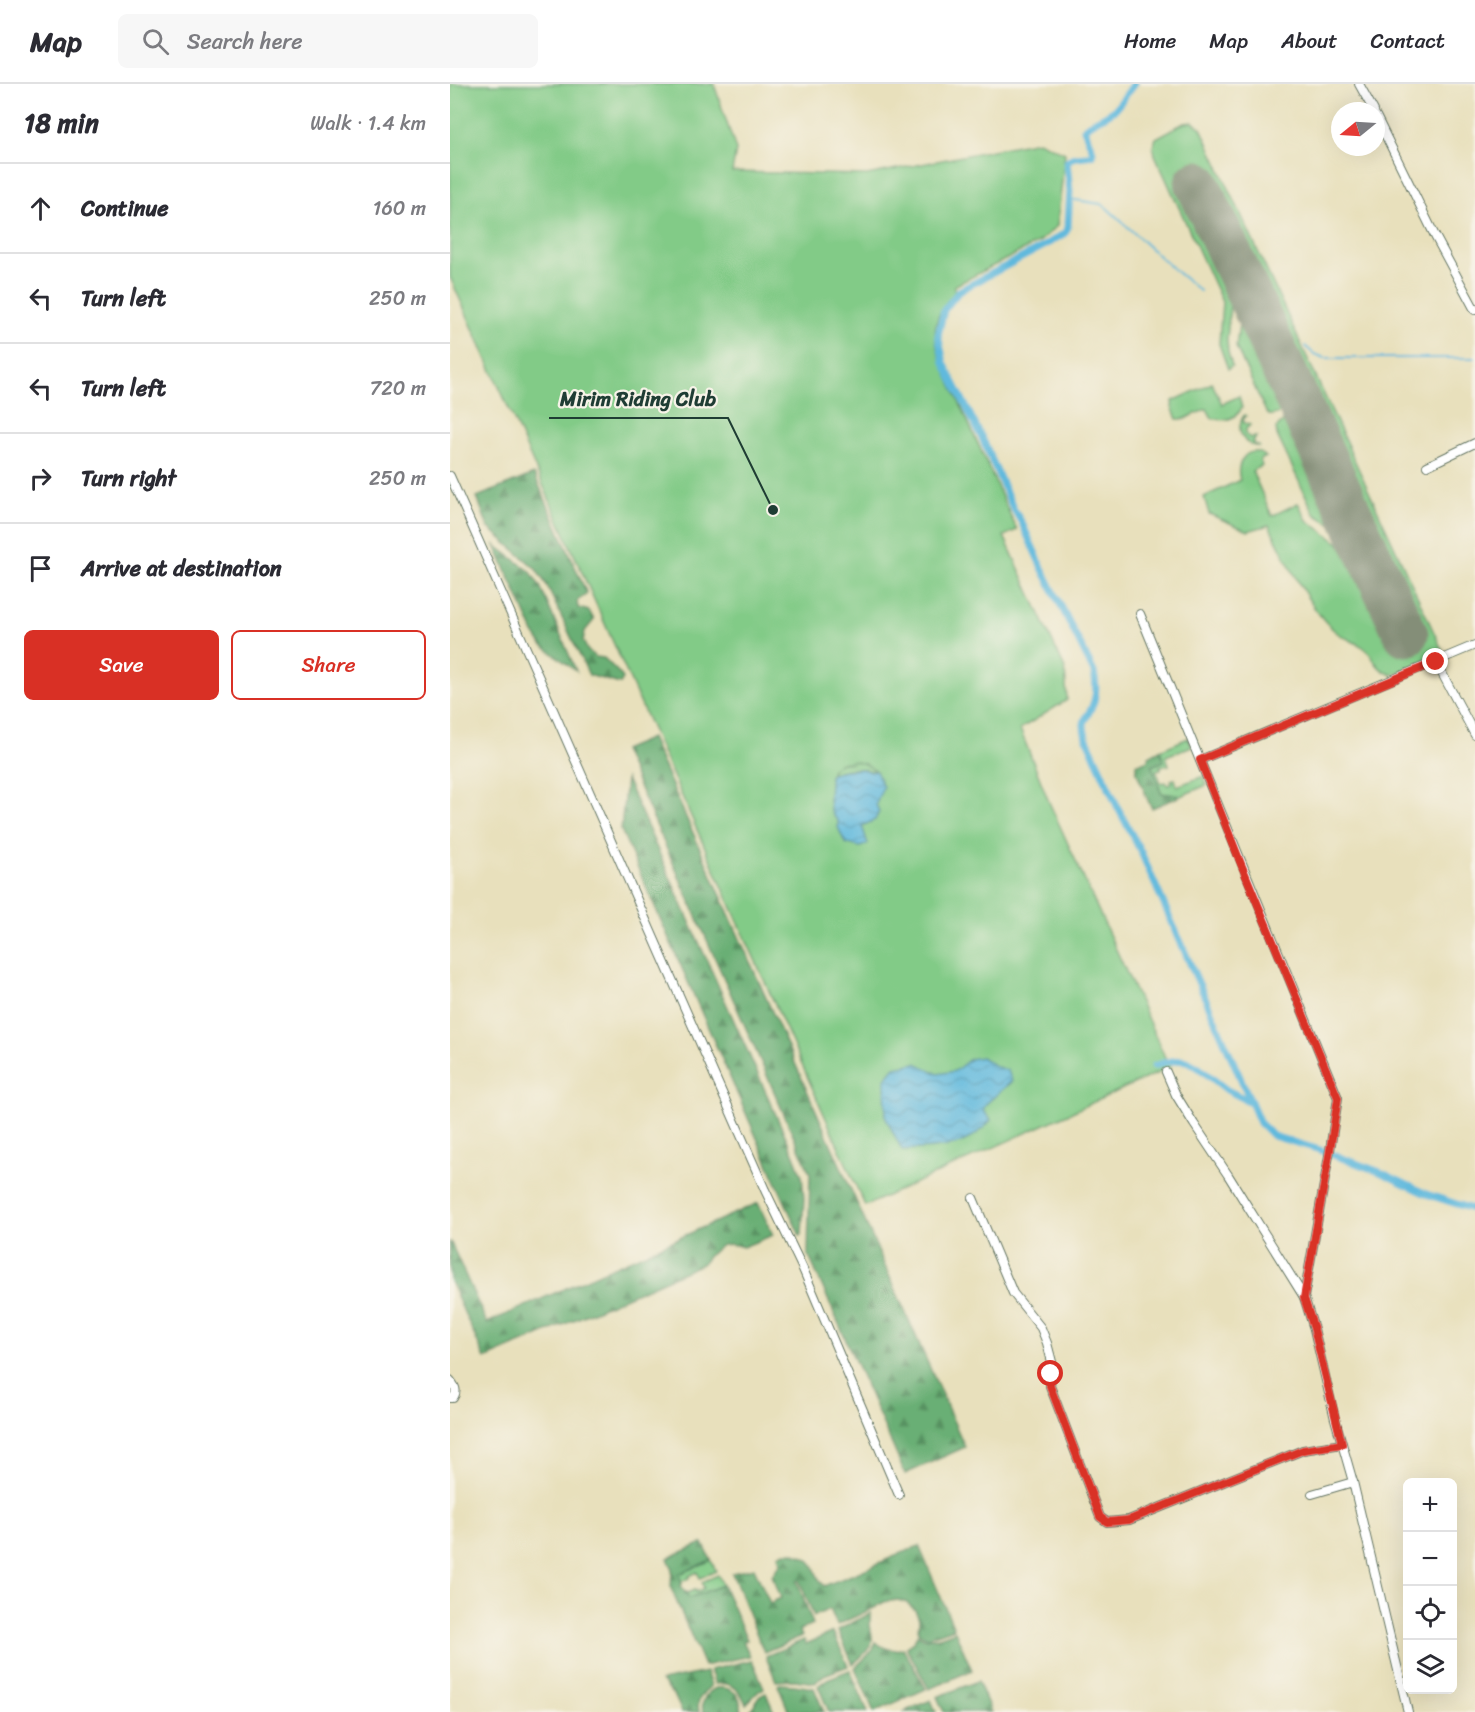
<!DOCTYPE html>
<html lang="en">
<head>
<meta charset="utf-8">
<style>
	body { margin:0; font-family:Sriracha,sans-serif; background:#f7f7f7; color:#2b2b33 }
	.controls { position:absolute; right:18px; bottom:18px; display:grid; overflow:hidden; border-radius:9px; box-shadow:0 6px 24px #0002 }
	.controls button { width:54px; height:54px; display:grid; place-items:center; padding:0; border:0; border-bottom:2px solid #e1e1e2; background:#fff; color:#2b2b33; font:30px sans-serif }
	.compass { position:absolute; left:881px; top:18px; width:54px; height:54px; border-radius:50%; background:#fff; box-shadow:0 6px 24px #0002; rotate:252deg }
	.stop { position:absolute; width:18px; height:18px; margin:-14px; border:4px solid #d93025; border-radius:50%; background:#fff }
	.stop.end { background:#d93025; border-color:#fff; box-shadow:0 2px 6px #0008 }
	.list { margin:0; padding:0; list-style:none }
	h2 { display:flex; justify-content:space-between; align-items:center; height:78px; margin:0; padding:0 24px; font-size:26px }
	h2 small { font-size:20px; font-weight:400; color:#7c7c81 }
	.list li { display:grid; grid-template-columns:39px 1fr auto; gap:18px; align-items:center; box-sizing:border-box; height:90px; padding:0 24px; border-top:2px solid #e1e1e2 }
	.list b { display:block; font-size:22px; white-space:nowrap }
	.list em { font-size:20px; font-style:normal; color:#7c7c81 }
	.actions { display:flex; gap:12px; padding:18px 24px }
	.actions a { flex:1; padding:14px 0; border:2px solid #d93025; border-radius:9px; text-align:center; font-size:21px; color:#d93025 }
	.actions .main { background:#d93025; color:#fff }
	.icon { flex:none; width:33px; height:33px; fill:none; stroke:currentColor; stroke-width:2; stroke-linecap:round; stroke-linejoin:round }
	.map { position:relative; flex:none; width:1025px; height:1628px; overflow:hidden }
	header { display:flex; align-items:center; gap:36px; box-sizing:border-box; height:84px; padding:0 30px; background:#fff; border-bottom:2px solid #e1e1e2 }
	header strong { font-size:28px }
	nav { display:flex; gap:33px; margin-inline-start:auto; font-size:21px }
	.search { width:420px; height:54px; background:#f7f7f7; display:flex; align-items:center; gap:15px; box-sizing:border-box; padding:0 21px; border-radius:9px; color:#7c7c81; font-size:22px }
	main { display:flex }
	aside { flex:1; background:#fff }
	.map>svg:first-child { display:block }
	.green { fill:#82cb87; stroke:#50845e; stroke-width:1.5 }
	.forest { fill:url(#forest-firs); stroke:#447654; stroke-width:1.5 }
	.wetland { fill:url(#wetland-marsh); stroke:#50845e; stroke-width:1.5 }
	.water { fill:url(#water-waves); stroke:#407b88; stroke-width:1.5 }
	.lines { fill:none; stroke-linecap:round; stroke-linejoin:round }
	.stream { stroke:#60b9dd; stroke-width:2 }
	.canal { stroke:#60b9dd; stroke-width:7 }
	.runway { stroke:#848e78; stroke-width:45 }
	.minor-casing { stroke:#657664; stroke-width:10 }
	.minor { stroke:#fff; stroke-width:8 }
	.route { stroke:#d93025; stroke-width:8 }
	.leader { fill:none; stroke:#1f3d34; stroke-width:2 }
	.callout-dot { fill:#1f3d34; stroke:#f7f3e8; stroke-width:2 }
	.callout-label { font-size:20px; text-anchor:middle; font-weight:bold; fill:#1f3d34; stroke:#f7f3e8; stroke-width:4.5; stroke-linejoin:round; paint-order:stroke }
</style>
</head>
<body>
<header>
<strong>Map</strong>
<div class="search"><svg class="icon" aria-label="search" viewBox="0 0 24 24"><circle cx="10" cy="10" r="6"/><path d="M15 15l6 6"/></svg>Search here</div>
<nav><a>Home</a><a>Map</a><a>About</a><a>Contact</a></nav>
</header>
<main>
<aside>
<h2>18 min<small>Walk · 1.4 km</small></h2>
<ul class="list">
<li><svg class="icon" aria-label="ahead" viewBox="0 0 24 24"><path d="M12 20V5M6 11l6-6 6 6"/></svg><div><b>Continue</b></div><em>160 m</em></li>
<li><svg class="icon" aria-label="left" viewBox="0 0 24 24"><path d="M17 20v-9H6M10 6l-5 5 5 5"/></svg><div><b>Turn left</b></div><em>250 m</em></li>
<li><svg class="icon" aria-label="left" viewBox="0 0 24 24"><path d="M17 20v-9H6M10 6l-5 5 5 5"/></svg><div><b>Turn left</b></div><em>720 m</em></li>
<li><svg class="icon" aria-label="right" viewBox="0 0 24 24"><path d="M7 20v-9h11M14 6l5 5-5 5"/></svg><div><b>Turn right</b></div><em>250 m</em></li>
<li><svg class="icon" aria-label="arrive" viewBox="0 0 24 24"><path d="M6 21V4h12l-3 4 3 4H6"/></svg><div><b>Arrive at destination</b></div></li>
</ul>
<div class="actions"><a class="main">Save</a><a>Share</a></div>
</aside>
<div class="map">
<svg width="1025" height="1628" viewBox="0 0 1025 1628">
	<defs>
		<pattern id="forest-firs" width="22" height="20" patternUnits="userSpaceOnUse" patternTransform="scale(1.5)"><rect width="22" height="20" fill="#69af74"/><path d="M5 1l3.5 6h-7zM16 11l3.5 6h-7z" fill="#569060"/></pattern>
		<pattern id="wetland-marsh" width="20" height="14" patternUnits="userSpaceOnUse" patternTransform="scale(1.5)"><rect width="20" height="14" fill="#82cb87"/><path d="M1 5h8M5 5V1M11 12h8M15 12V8" fill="none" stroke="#6aa66f"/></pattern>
		<pattern id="water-waves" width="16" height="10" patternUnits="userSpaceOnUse" patternTransform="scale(1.5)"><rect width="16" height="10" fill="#60b9dd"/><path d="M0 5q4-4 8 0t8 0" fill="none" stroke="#4f98b4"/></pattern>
	</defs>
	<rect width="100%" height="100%" fill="#f7f3e8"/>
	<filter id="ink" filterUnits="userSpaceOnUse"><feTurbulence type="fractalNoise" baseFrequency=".0167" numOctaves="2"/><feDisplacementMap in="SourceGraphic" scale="12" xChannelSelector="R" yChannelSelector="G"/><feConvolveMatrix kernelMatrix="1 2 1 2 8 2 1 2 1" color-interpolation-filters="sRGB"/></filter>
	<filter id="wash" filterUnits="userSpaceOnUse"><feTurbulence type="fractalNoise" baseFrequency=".008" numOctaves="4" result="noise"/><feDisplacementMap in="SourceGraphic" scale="24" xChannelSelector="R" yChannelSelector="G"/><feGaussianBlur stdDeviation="1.35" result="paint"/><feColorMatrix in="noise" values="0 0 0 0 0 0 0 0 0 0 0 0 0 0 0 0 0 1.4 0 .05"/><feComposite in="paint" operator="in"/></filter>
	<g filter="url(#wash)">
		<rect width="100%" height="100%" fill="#e8e0bc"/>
		<g class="green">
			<path d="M0,0H264L286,66L282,88L417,91L588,57L615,69L607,142L589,158L504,202L506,207C482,233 481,248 492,280L567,446L554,452L615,585L617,616L570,645L599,718L720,984L701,992L415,1122L0,193Z"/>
			<path d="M743,38L751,44L994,570L942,591C922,583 926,573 913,563C904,557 893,554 885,547C858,525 835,472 819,441L798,447L759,430L754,413L790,396C784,379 799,358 816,373L810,376L812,382L802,387L822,432L848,419L857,436L912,476L947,557L966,548L756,91L736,101L782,200L777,255L778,268L782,282L778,285L769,260L772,218L705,71L703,62L706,54L734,39Z"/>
			<path d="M795,230L797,232L837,319V324C832,328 826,332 819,331L816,328L786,263L790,233Z"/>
			<path d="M762,299L772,320L789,312L792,324C785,336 775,338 762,334L757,325L734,335H727L722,323L723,317Z"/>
			<path d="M794,331L796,332L793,335L794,339L800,341L796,345V350L800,354L806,353L803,358L806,362H809V363C792,361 785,346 794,331Z"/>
			<path d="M842,335L846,338L895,442V444L892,447L866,431L863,427L827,351L826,344L833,338Z"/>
			<path d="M738,654L742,662L716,672L719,681L710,682L711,685L706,686L711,699L716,698L717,701L722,699L721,696L725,695L727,702L754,692L757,701L728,713L726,711L711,709L702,682L713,677L710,666Z"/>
			<path d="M261,1476L266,1487L250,1494L247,1488L239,1492V1494L232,1497V1500L228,1491Z"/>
			<path d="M268,1491L273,1501L239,1514L235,1507L238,1509L245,1506L246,1508L254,1504L252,1498Z"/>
		</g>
		<g class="forest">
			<path d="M84,390L137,510L127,517L128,524L139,527L144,536L135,547L133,557L138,567L146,573L154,574L169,589L173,594L170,600L139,591L96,500L85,484L38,443L27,413Z"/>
			<path d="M45,461L80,487L90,502L126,587L92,561L84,549Z"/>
			<path d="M201,654L515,1363L455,1390L358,1170L360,1089L173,666Z"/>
			<path d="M710,666L714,677L702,682L711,709L715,710L726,711L728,713L702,724L699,719L686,686V681L698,676L699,672Z"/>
			<path d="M176,695L343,1069L352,1092L354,1115L352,1150L350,1152L171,746Z"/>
			<path d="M308,1119L323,1151L293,1163C272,1155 265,1164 252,1180L35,1275L0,1197V1157L37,1239Z"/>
			<path d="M253,1459L261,1476L229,1490L232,1500L231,1502L239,1514L273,1501L297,1556L293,1557L300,1572L254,1582L221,1504L222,1484L218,1474Z"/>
			<path d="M469,1462L504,1544L478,1553L468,1549L469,1535L465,1526L457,1519L448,1516L434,1518L426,1523L387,1541L380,1525L364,1532L349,1496L347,1497L363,1540L349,1546L352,1552L314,1568L282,1489L304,1484L320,1519L331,1514L322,1491L331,1479L329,1471C335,1467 341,1467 347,1470C370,1478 361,1488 374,1502C385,1497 398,1493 409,1488C429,1479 449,1470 469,1462Z"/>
			<path d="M421,1529C418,1539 421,1544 422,1553C424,1563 410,1574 403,1580L388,1546Z"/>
			<path d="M505,1547L522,1586L479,1605L456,1563L463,1558L467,1551C481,1558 492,1552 505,1547Z"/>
			<path d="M383,1548L398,1582L374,1591L365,1599L345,1596L326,1597L316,1572L354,1556L356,1560Z"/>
			<path d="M426,1558C434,1565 443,1568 453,1564L476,1605L424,1628L405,1584L422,1567Z"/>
			<path d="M302,1576L314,1604L309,1607L296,1620C290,1606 282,1597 265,1600L260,1586Z"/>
			<path d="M400,1586L418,1628H379L368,1602L377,1595Z"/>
			<path d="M256,1588L261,1602C252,1609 246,1616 249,1628H232L225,1613L211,1597Z"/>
			<path d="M528,1597L541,1628H494L487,1613Z"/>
			<path d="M330,1600L344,1601L364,1604L374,1628H339L328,1601Z"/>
			<path d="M266,1604C282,1602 293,1612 291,1628H253C251,1617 256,1609 266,1604Z"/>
			<path d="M316,1609L324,1628H299L310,1612Z"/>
			<path d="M481,1616L486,1628H453Z"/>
		</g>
		<path class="wetland" d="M403,677L415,680L426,687C420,688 417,685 411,685C401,684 387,686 380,691L382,684L391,679Z"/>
		<g class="water">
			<path d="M412,685L421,688L426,687L433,703L426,720L429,728L425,736L412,742L418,760L410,763L395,759L388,743V737C374,724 381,708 380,691C389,685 401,686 412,685Z"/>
			<path d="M531,973L545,982L558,987L562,997L536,1020L533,1026L541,1036C515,1067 490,1063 452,1066L436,1034L435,995L445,983L466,979L488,990L505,987L520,975Z"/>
		</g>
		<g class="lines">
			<g class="stream">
				<path d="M619,115L651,120L657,124L722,184L750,207"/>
				<path d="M855,262L864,270L875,274H1025"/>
			</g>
			<g class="canal">
				<path d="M684,0C678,7 669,22 663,27C654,34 643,36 634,45L643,67L642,71C633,74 623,70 617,78L620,107L618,143L615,149L594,162L509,207L494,226L488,251L494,279L533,356L563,424L572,439L592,484L644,588C646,598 647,607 644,617C639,635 630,632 636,653L668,724L690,766L801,1018"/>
				<path d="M704,982L716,978L730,976L737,977L749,984L777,1006L801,1018L810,1039L823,1052L870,1066L930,1088L976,1110L1025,1126"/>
			</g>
			<path class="runway" d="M747,99L956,550"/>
		</g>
	</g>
	<g filter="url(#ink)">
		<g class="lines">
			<g class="minor-casing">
				<g id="minor">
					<path d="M909,0L924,27"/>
					<path d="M926,32L985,152L1025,226"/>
					<path d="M977,382L1025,359"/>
					<path d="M0,392L315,1106L353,1185L449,1411"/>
					<path d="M690,530L888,1014L880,1066L854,1213"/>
					<path d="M986,578L1025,651"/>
					<path d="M750,676L1025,561"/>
					<path d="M716,988L726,1011L744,1040L778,1091L854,1213L864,1245L885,1335L903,1398L958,1628"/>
					<path d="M523,1114L563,1209L591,1244L597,1259L602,1278L600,1302L650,1433L657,1438L679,1436L853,1366L892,1360"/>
					<path d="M0,1296C5,1302 8,1307 3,1314H0"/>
					<path d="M862,1410L903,1398"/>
				</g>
			</g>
			<use href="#minor" class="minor"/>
		</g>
	</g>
	<g class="lines" filter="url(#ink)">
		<path class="route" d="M601,1290L600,1302L650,1433L657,1438L679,1436L853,1366L892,1360L864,1245L854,1214L880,1066L888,1014L791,780L750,676L986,578"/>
	</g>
	<path class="leader" d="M323 426L278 334H99"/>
	<circle class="callout-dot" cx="323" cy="426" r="6"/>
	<g class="callout-label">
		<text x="188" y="322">Mirim Riding Club</text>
	</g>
</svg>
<div class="controls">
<button>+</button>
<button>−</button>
<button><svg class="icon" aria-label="locate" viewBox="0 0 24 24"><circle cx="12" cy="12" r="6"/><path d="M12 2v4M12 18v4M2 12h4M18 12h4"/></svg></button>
<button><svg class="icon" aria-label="layers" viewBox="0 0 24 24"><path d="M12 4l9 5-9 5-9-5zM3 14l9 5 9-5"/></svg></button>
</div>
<svg class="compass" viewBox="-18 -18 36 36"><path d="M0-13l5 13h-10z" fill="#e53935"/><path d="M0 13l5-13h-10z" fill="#7c7c81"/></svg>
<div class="stop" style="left:601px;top:1290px"></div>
<div class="stop end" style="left:986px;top:578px"></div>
</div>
</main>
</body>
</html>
